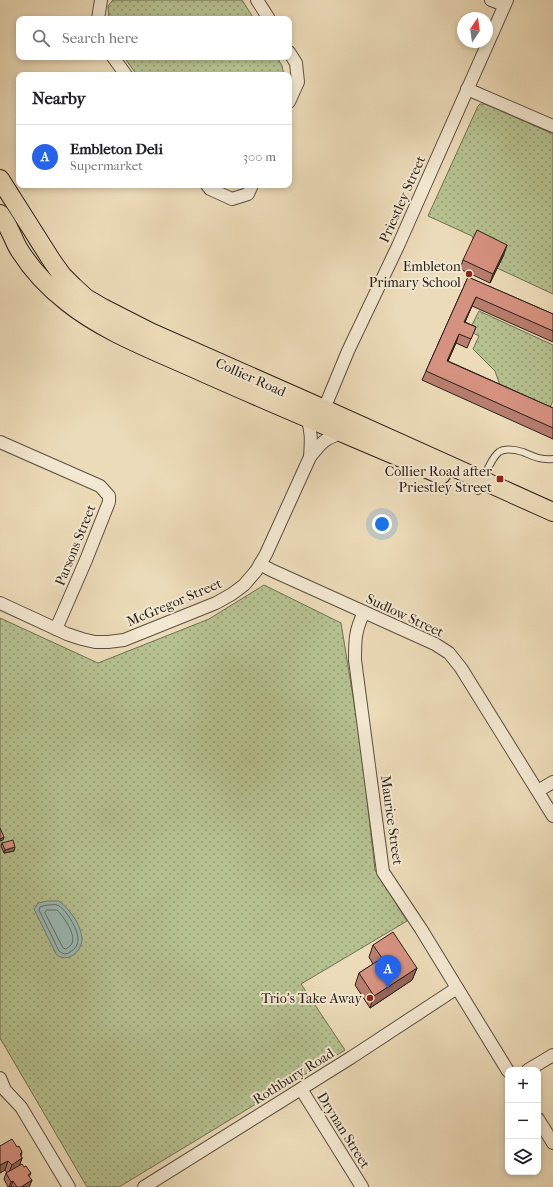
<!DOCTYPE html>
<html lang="en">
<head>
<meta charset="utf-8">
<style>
	body { margin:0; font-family:"IM FELL French Canon",serif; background:#f2f2f2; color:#202124 }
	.controls { position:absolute; right:12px; bottom:12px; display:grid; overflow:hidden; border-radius:8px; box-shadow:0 2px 6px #0003 }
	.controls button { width:36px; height:36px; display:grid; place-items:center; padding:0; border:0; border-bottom:1px solid #e0e0e0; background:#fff; color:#202124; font:20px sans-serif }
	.compass { position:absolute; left:457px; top:12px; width:36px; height:36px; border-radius:50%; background:#fff; box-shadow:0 2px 6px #0003; rotate:13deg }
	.you { position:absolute; left:382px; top:524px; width:14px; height:14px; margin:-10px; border:3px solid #fff; border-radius:50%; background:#1a73e8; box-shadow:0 0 0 6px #1a73e833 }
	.badge { display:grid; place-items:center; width:26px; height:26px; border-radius:50%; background:#2563eb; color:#fff; font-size:13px; font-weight:700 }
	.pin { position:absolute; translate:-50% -33px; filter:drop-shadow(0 1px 2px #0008) }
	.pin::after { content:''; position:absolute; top:21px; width:14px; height:12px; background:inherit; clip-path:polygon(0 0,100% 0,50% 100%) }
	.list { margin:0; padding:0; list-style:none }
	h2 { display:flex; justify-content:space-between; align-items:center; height:52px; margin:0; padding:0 16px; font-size:17px }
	h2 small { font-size:13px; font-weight:400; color:#757577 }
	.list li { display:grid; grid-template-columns:26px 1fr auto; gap:12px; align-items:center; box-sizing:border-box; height:64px; padding:0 16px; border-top:1px solid #e0e0e0 }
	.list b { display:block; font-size:15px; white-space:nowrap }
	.list p { margin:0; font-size:13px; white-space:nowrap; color:#757577 }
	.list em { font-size:13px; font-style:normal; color:#757577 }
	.icon { flex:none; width:22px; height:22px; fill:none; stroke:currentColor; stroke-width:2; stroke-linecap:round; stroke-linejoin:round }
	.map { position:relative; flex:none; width:553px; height:1187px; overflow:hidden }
	.search { position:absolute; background:#fff; box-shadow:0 2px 6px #0003; left:16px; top:16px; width:276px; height:44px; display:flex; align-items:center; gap:10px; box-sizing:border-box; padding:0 14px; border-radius:8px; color:#757577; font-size:15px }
	.panel { position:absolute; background:#fff; box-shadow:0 2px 6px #0003; left:16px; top:72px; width:276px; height:116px; border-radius:8px }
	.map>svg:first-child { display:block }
	.green { fill:url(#green-dots); stroke:#707154 }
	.water { fill:#9abab5; stroke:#6e7d77 }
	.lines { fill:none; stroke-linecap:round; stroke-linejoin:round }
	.shore { stroke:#626e67; stroke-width:1 }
	.lane-casing { stroke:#5b5041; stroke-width:8 }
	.street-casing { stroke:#5b5041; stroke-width:14 }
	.primary-casing { stroke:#2b2119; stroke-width:20 }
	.lane { stroke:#f3e8d1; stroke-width:6 }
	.street { stroke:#f3e8d1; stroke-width:12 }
	.primary { stroke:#ecdbb8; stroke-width:18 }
	.wall { fill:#b87e6e; stroke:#2b2119 }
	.shaded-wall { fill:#96665a; stroke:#2b2119 }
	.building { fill:#d69280; stroke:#2b2119 }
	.poi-dot { fill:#8f2418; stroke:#f3e8d1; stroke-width:1.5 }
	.labels { text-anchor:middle; stroke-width:4; stroke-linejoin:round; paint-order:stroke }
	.street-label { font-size:14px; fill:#2b2119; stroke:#f3e8d1 }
	.poi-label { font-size:14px; fill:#2b2119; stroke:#f3e8d1; text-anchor:end }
</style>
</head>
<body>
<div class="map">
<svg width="553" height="1187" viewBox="0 0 553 1187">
	<defs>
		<pattern id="green-dots" width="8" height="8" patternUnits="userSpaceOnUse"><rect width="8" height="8" fill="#b6c190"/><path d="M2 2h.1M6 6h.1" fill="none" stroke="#949c75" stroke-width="1.8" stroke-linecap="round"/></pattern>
	</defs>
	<rect width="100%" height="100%" fill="#ecdbb8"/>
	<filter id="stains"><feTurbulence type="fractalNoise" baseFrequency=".005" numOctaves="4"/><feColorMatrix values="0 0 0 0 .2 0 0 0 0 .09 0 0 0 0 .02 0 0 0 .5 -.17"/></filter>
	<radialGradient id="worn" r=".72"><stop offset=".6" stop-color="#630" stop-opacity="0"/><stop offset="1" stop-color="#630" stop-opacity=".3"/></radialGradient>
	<g class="green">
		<path d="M113,0H242L254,19H109L108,6Z"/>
		<path d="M124,57H277L282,66L284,75H137Z"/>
		<path d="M480,104H485L553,134V294L497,268L504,255L474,240L472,236L428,216L478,106Z"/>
		<path d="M479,311L553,345V401L548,412L502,391L495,371L473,349L479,336L469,331Z"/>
		<path d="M264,585L341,623L361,746L375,870L407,921L301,984L345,1050L119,1187H87L0,1038V618L98,663L209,619Z"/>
	</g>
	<path class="water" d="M48,901H59C70,910 81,924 82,939C82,952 67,964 56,954L34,909L38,903Z"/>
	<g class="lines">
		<g class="shore">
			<path d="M48,905C51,905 55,904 57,905C66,908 78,930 78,939C78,945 75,949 70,952C66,955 63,954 59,951L39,910L40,907Z"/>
			<path d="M47,910H57C63,916 78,936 71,945C70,946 67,948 66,949L63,948L45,913Z"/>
		</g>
		<g class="lane-casing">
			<path id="lane" d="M478,491C483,481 490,459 499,452C505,448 516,450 523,452C535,457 540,460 553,459"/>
		</g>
		<g class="street-casing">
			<g id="street">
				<path d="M257,0L269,19"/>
				<path d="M491,0L504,5"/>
				<path d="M98,19L101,0"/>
				<path d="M289,52L296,63L298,82L289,102"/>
				<path d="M113,57L126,75"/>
				<path d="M467,89L553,126"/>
				<path d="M207,185L210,189L232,199L248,194L252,185"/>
				<path d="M324,409L348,351L398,246L507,0"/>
				<path d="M307,418C312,432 311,442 310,457"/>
				<path d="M0,442L100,486L109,496V502L86,560L56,629"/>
				<path d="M260,564L271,570L435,644L449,653L461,668L553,816"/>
				<path d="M0,603L67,634L82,639L95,642H108L124,640L216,603L232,594L244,585L256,571L266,554L310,457C321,443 324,439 341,433"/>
				<path d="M364,612C355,631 355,640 355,660L383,872L421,929L508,1071"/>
				<path d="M538,791L553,782"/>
				<path d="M528,1070L553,1055"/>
				<path d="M0,1078L5,1090L21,1107L69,1187"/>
				<path d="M301,1089L362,1187"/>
				<path d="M538,1119L553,1143"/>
				<path d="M144,1187L352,1057L457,988"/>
			</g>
		</g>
		<g class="primary-casing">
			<g id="primary">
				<path d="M0,179L52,261L62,275L74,287L86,298L103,308L150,332L324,409L553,512"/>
				<path d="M0,214C3,219 7,224 9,229C13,236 15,244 20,251C32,270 49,288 67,302C103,331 151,349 193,368C275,405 358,439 441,475"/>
			</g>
		</g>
		<use href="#lane" class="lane"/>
		<use href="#street" class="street"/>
		<use href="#primary" class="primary"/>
	</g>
	<g class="wall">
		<path d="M504,254L490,283L460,269L463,260Z"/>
		<path d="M468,277L553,314V342L472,306L465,322L476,327L472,336L467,348L456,343L448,361L553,408V439L422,380L426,371Z"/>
		<path d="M2,843L14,851L4,853L1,846Z"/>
		<path d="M373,945L417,968L412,980L370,1008L355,985L359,973L373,964L369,957Z"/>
		<path d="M0,1146L21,1156L22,1158L19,1166L24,1167L31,1173L29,1177L32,1180L29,1187H8L4,1179L6,1173H7L5,1170L0,1173Z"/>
	</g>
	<g class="shaded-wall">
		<path d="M507,245L504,254L490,283L493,274Z"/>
		<path d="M476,297L472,306L461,331L464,322Z"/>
		<path d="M459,334L456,343L444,370L447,361Z"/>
		<path d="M4,837L3,840L0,841V839Z"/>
		<path d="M15,847L14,851L4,853L5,850Z"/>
		<path d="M417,968L412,980L370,1008L374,996Z"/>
		<path d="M22,1152L20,1160L22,1158L19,1167L8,1174L12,1165L20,1154Z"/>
		<path d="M8,1161L5,1170L0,1173V1165Z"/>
		<path d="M32,1180L29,1187H21Z"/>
		<path d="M13,1181L11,1187H9L11,1182Z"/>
	</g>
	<g class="building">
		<path d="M477,230L507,245L493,274L463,260Z"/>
		<path d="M468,277L553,314V331L476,297L464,322L476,327L471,339L459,334L447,361L553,408V428L426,371Z"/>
		<path d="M0,828L4,837L0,839Z"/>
		<path d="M13,840L15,847L5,850L2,843Z"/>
		<path d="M393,932L417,968L374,996L359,973L382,958L373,945Z"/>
		<path d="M12,1139L17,1147L19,1146L22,1152L20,1154L22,1158L12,1165L8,1161L0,1165V1146Z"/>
		<path d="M22,1164L24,1167L26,1166L31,1173L28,1175L32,1180L21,1187H17L13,1181L11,1182L6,1173Z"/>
	</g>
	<g class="poi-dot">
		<circle cx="469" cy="274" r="4"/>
		<rect x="496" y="475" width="8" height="8" rx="2"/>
		<circle cx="370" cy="998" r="4"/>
	</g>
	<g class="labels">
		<g class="street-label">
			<text transform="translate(402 199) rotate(-66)" y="5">Priestley Street</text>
			<text transform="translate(251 377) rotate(24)" y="5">Collier Road</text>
			<text transform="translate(75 545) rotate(-68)" y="5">Parsons Street</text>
			<text transform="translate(174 602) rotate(-23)" y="5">McGregor Street</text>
			<text transform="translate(405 615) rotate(25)" y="5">Sudlow Street</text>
			<text transform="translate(392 820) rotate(82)" y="5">Maurice Street</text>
			<text transform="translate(293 1076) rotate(-32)" y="5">Rothbury Road</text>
			<text transform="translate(344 1130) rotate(58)" y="5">Drynan Street</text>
		</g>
		<g class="poi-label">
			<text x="461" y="271">Embleton<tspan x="461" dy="16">Primary School</tspan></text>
			<text x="492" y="476">Collier Road after<tspan x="492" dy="16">Priestley Street</tspan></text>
			<text x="362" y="1003">Trio's Take Away</text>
		</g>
	</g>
	<rect width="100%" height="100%" filter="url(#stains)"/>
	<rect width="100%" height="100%" fill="url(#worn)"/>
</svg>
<div class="controls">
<button>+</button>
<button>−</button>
<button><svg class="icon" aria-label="layers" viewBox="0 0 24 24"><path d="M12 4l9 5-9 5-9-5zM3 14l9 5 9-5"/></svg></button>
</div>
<svg class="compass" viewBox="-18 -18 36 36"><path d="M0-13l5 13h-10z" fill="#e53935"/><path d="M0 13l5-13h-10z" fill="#757577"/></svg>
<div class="you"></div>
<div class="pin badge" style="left:388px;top:988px">A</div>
<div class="search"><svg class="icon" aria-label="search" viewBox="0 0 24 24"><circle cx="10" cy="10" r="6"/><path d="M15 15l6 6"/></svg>Search here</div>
<section class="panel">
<h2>Nearby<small></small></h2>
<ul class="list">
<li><span class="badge">A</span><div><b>Embleton Deli</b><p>Supermarket</p></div><em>300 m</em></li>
</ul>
</section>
</div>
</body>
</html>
